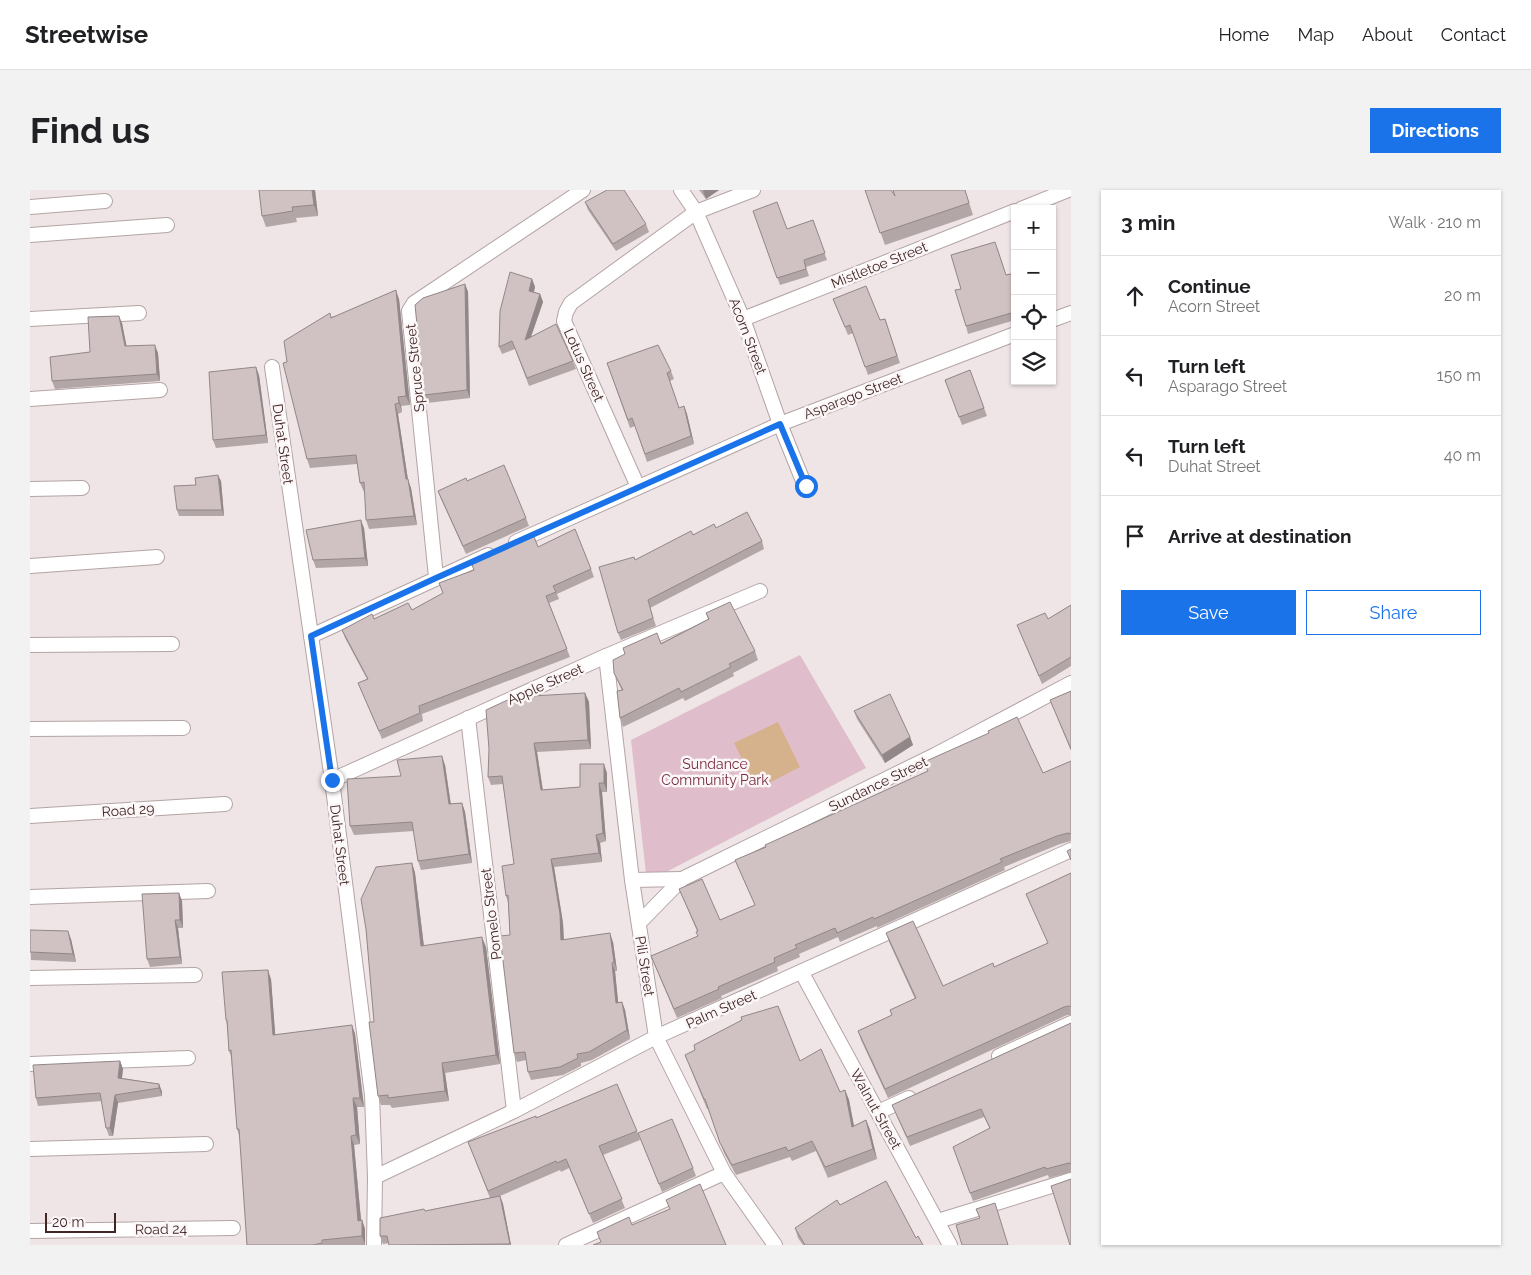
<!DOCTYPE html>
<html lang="en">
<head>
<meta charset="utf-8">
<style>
	body { margin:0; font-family:Raleway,sans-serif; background:#f2f2f2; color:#202124 }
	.controls { position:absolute; right:15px; top:15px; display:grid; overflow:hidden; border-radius:0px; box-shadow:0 1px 4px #0004 }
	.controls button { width:45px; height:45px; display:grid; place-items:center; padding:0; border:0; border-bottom:1px solid #e0e0e0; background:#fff; color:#202124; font:25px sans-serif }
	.scale { position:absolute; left:15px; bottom:12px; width:71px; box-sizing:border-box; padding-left:5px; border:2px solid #422623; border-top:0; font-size:14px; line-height:18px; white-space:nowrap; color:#422623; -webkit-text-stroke:4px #fbf6f7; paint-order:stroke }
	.stop { position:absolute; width:15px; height:15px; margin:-11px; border:4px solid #1a73e8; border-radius:50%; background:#fff }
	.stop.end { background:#1a73e8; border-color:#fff; box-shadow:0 1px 5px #0008 }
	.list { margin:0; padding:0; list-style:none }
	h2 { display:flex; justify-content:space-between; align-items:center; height:65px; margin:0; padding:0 20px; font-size:21px }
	h2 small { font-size:16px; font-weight:400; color:#757577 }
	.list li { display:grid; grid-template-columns:32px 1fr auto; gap:15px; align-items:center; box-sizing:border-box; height:80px; padding:0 20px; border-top:1px solid #e0e0e0 }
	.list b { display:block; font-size:19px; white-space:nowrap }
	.list p { margin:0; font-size:16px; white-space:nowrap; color:#757577 }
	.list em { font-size:16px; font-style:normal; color:#757577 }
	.actions { display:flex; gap:10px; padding:15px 20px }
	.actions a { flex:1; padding:11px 0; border:1px solid #1a73e8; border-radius:0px; text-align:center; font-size:18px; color:#1a73e8 }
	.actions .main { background:#1a73e8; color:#fff }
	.icon { flex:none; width:28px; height:28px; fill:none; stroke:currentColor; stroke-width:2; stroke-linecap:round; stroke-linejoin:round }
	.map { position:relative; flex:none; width:1041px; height:1055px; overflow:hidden; border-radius:0px }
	header { display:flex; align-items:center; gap:30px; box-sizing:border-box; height:70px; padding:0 25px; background:#fff; border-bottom:1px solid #e0e0e0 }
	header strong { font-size:24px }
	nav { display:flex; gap:28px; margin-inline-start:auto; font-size:18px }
	.intro { display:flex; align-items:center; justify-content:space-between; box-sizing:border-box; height:120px; padding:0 30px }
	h1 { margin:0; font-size:35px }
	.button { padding:12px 22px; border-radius:0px; background:#1a73e8; color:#fff; font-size:18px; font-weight:700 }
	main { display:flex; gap:30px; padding:0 30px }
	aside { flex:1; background:#fff; border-radius:0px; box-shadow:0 1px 4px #0004 }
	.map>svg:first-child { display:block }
	.green { fill:#e0bdca }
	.water { fill:#d5b18c }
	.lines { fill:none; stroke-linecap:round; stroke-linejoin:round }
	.minor-casing { stroke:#b4a4a4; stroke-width:16 }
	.minor { stroke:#fff; stroke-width:14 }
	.wall { fill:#b3a6a7 }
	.shaded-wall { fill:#928788 }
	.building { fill:#d0c1c2; stroke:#928788 }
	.route { stroke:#1a73e8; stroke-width:6 }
	.labels { text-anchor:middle; stroke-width:5; stroke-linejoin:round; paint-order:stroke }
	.street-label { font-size:14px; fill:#422623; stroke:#fbf6f7 }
	.park-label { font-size:14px; fill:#7a2b3f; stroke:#fbf6f7 }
</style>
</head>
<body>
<header>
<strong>Streetwise</strong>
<nav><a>Home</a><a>Map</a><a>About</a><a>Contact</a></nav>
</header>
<div class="intro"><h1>Find us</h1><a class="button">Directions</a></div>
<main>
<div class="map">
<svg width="1041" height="1055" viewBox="0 0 1041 1055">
	<rect width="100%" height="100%" fill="#efe5e6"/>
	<path class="green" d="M770,465L836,578L617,692L601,550Z"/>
	<path class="water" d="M748,532L770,577L727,599L704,553Z"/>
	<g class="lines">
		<g class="minor-casing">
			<g id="minor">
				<path d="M651,0L666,22L713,129L750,234L775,296"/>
				<path d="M0,17L75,11"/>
				<path d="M991,19L1038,0"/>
				<path d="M0,45L137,35"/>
				<path d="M0,129L109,123"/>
				<path d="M713,129L985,21"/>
				<path d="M1022,130L1041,123"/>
				<path d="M242,177L302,590L342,905L345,987L344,1055"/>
				<path d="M0,209L130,200"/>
				<path d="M608,297L534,131L536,122L541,113L666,22L723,0"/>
				<path d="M0,299L52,298"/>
				<path d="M486,352L750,234L985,144"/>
				<path d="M0,376L127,367"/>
				<path d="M406,387L379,121L384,113L553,0"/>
				<path d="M281,446L458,365"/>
				<path d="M0,455L142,454"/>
				<path d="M576,466L602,690L626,847L694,983L745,1055"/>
				<path d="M438,528L484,921"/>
				<path d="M0,539L153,538"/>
				<path d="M302,590L576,466L730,401"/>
				<path d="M0,626L195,614"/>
				<path d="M602,690L652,689"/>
				<path d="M0,707L178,701"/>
				<path d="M609,733L652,689L905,565L1041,493"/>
				<path d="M772,783L920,1055"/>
				<path d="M0,788L165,785"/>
				<path d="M969,866L1041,833"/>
				<path d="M0,874L158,868"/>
				<path d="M848,922L879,908"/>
				<path d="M0,959L176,954"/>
				<path d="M345,987L484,921L626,847L1041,660"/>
				<path d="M908,1031L1041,990"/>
				<path d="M0,1041L203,1038"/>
				<path d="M536,1055L694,983"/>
			</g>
		</g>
		<use href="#minor" class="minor"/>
	</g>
	<g class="wall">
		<path d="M229,0H285L288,26L266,28L267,32L236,37L232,26Z"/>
		<path d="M669,0H689L676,9Z"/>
		<path d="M835,0L865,6L935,0L943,25L855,55Z"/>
		<path d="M555,12L616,34L619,42L586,61L558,20Z"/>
		<path d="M723,21L757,39L783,30L797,70L776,77L779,86L750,95Z"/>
		<path d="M968,60L976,85L985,83V130L938,144L936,136L931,99Z"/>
		<path d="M502,89L505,97L504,102L510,104L513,112L501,147L543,171L546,179L499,196L485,159L472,164L469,157Z"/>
		<path d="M435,94L438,102L440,208L397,213L394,205Z"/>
		<path d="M369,109L380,215L371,216L372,222L368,224L378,290L381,298L387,335L339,339L336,330L335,302H334L330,293L327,274L280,278L277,269L257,172L301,127Z"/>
		<path d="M803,109L850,130L855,129L870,173L838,185L823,143L818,145Z"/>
		<path d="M92,133L96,156L128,163L130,191L25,199L22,191L60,162Z"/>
		<path d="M577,173L641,181L644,189L640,191L649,218L654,216L657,224L664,254L617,272L605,236L600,238Z"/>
		<path d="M940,180L957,226L932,235L915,190Z"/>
		<path d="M229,185L238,253L186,258L183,250Z"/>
		<path d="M191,291L194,326H149L147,320Z"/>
		<path d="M408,301L496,328L499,336L436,364L411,309Z"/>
		<path d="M334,338L338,376L286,378L283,370Z"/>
		<path d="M686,338L732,351L734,359L620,418L626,436L591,450L588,443L606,370L663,345Z"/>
		<path d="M508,357L561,379L564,387L527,404L529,409L519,413L540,467L392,524L393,531L352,549L328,493L337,489L315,448L312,440L344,429L382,420L413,403L444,380L441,372Z"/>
		<path d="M1041,415V476L1012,494L987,435L1018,429Z"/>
		<path d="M676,423L725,461L728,470L703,483L704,486L655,511L653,508L593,537L590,528L592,501L584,483L595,464L631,453L678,429Z"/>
		<path d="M1041,501V561L1020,510Z"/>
		<path d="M555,503L559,512L561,559L507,562L513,600L550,597L577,583V602H572L576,651L570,653L572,672L524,677L533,733L534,750L583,752L587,781H585L588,812H592L595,820L600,849L562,870L551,873V876L533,885L501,890L498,882L496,870L487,872L484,863L480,745L478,712L476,706L484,674L473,594L461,595L458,587Z"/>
		<path d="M824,521L880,547L883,555L855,573L827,529Z"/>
		<path d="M1041,571V651L1030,654L974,677L975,680L847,738V736L810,752L808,747L769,764L770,767L747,777L748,781L691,806L692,808L647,828L621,766L668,747L667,741L649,699L690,730L725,715L705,670L736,657L898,581L894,572L1013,583Z"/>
		<path d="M415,575L421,614L432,613L435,622L442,673L391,680L388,671L384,641L324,645L320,636L371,586Z"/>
		<path d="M382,673L385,683L394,756L456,757L470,874L415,883L419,911L362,918L360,915H351L348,906L344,832Z"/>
		<path d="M1041,683V825H1037L858,908L831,850L828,841L862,825L860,820L885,809L859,752L856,743L913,796L964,777L1018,753L996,704Z"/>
		<path d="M149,703L152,711L153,738H148L152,774L120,777L117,769Z"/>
		<path d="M0,740L41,749L46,772L1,770Z"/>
		<path d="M241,789L245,845L322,835L325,844L334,917H327L330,954L324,955L331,1030H332L335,1039V1055H217L210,948L207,939L201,866L199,861L197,835L196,830Z"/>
		<path d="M1041,833V982L1019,988L1018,985L943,1011L923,957L960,939L954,927L880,956L862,915Z"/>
		<path d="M655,865L770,871L810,902L815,900L819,910L824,936L836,930L840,940L847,969L798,988L786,961L762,971L760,967L706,985L694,963L678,919H677Z"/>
		<path d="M90,871L93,879L92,888L129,894L132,902V906L88,913L83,946H79L76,938L72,911L8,916L6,908Z"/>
		<path d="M506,928L607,941L610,950L573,965L595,1018L563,1033L539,978L531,982L530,980L470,1006L473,1014L481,1055H359V1053L353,1054L350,1046L395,1021L460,1008L438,952Z"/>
		<path d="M608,943L663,978L666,986L632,1002Z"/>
		<path d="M765,1038L886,1048L893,1055H773L768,1048Z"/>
	</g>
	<g class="shaded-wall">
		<path d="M282,0H285L288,26L284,15Z"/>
		<path d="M674,0H689L676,9L673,1Z"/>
		<path d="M502,89L505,97L502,109L499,101Z"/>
		<path d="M435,94L438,102L440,208L437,200Z"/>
		<path d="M366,100L369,109L380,215L376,206Z"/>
		<path d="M510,104L513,112L497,158L495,150Z"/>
		<path d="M89,126L92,133L98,163L95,156Z"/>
		<path d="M125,155L128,163L130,191L127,184Z"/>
		<path d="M226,177L229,185L238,253L236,245Z"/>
		<path d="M368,207L371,216L372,222L369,213Z"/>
		<path d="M365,214L368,224L378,290L381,298L387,335L384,326L376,289Z"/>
		<path d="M654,216L657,224L664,254L661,246Z"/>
		<path d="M188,285L191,291L194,326L192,320Z"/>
		<path d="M331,330L334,338L338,376L335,368Z"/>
		<path d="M555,503L559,512L561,559L558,550Z"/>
		<path d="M880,547L883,555L855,573L852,565Z"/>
		<path d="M504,553L507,562L514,609L511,600Z"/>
		<path d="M412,566L415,575L422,624L419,614Z"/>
		<path d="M574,574L577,583V602L574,593Z"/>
		<path d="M569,593L572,602L576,651L573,643Z"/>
		<path d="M432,613L435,622L442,673L439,664Z"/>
		<path d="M566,645L570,653L572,672L569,663Z"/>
		<path d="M521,669L524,677L533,733L534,759L531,750Z"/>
		<path d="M382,673L385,683L395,766L391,756Z"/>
		<path d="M149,703L152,711L153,738L150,730Z"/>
		<path d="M145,730L148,738L152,774L150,767Z"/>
		<path d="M38,741L41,749L46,772L43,764Z"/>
		<path d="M580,743L583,752L587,781L584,772Z"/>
		<path d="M452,747L456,757L470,874L466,865Z"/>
		<path d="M582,773L585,781L589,821L586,813Z"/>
		<path d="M238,780L241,789L246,854L243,845Z"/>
		<path d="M592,812L595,820L600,849L597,840Z"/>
		<path d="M322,835L325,844L334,917L330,908Z"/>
		<path d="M90,871L93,879L91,895L88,888Z"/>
		<path d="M412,873L415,883L419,911L415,901Z"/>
		<path d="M129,894L132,902V906L129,898Z"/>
		<path d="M815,900L819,910L826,947L822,937Z"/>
		<path d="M85,905L88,913L83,946L80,938Z"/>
		<path d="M323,908L327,917L330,954L326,945Z"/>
		<path d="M836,930L840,940L847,969L843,959Z"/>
		<path d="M321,946L324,955L332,1040L328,1031Z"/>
		<path d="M470,1006L473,1014L481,1055L480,1054Z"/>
		<path d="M332,1030L335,1039V1055L332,1046Z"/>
	</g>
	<g class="building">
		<path d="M229,0H282L284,15L262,17L263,21L232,26Z"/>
		<path d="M577,0H594L616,34L583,54L555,12Z"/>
		<path d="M835,0H861L865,6L863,0H935L939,13L850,43Z"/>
		<path d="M747,12L757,39L783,30L795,63L774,70L776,79L747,88L723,21Z"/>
		<path d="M965,52L976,85L985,83V122L936,136L925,100L931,99L921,65Z"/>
		<path d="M480,82L502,89L499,101L510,104L495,150L526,134L543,171L497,188L482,151L469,157L470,121Z"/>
		<path d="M435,94L437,200L394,205L385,115L393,108Z"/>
		<path d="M836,96L850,130L855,129L867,166L835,177L820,135L815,137L803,109Z"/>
		<path d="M366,100L376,206L368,207L369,213L365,214L376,289H378L384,326L336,330L334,292L330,293L326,265L277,269L253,173L257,172L254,151L300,123L301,128Z"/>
		<path d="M89,126L95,156L125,155L127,184L22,191L20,167L60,162L58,127Z"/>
		<path d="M628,155L641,181L637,183L649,218L654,216L661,246L615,264L602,228L598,230L577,173Z"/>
		<path d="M226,177L236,245L183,250L179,182Z"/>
		<path d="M940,180L954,218L929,227L915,190Z"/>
		<path d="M474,275L496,328L433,356L408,301L436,288L437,291Z"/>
		<path d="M188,285L192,320H147L144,296L166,295L165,288Z"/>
		<path d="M717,322L732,351L618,410L623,428L588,443L569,377L604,367L605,370L661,341L663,345L684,334L686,338Z"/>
		<path d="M331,330L335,368L283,370L276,340Z"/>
		<path d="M545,339L561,379L523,396L526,402L516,406L537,459L389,516L390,523L349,541L328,493L338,489L312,440L342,424L344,429L378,413L382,420L413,403L409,393L444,380L441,372L503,344L508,357Z"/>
		<path d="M700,412L725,461L699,474L701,477L651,502L649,498L590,528L587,501L593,500L584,483L583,470L595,464L593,458L627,443L631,454L679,429L676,423Z"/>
		<path d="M1041,415V467L1009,486L987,435L1015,423L1018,429Z"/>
		<path d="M1041,501V559L1020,510Z"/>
		<path d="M555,503L558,550L504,553L511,600L550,597V574H574V593H569L573,643L566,645L569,663L521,669L530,724L531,750L580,743L584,772L582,773L586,813L592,812L597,840L559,862L547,864L548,868L530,877L498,882L495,862L484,863L470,746L480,745L478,705L476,706L472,676L484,674L472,586L458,587L459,559L456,520L484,507Z"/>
		<path d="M860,504L880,547L852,565L824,521Z"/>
		<path d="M987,527L1013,583L1041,571V644L1038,643L1027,646L970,669L972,672L844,729L843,727L807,743L805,738L765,755L767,758L744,768L745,772L688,797L689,799L644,819L621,766L668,746L666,742L668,741L649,699L672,689L690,730L725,715L705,670L736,657L735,655L898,581L894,572L959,543L958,541Z"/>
		<path d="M412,566L419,614L432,613L439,664L388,671L382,632L320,636L317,589L371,586L367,570Z"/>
		<path d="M1041,659V670L1037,661Z"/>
		<path d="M382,673L391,756L452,747L466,865L412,873L415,901L358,908V905L348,906L339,832H344L336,739L331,709L346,677Z"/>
		<path d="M1041,683V817L1039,816L1034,817L855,899L828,841L862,825L860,820L886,808L856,743L883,731L913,796L963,773L964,777L1018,753L996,704Z"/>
		<path d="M149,703L150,730H145L150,767L117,769L112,704Z"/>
		<path d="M0,740L38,741L43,764L0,762Z"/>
		<path d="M238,780L243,845L322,835L330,908H323L326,945L321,946L328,1031L332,1030V1046L292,1050V1053L283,1055H217L209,939H207L201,860L199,861L197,830H196L192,782Z"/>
		<path d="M748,816L770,871L791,859L810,902L815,900L822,937L836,930L843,959L795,977L782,951L758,961L756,957L702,975L690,953L675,909H674L655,865L665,860L664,855L712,830L711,827Z"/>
		<path d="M1041,833V974L1039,973L1016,979L1015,977L940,1003L923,957L960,938L951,919L877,947L862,915Z"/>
		<path d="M90,871L88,888L129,894V898L85,905L80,938H76L70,903L6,908L3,875Z"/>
		<path d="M587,894L607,941L569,956L592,1009L559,1024L536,969L527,973L526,971L458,1001L438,952L506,926V928Z"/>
		<path d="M642,929L663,978L629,994L608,943Z"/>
		<path d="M1041,989V1055H1040L1021,996Z"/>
		<path d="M856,991L886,1048L888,1046L893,1055H775L765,1038L807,1010L810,1015Z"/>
		<path d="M670,994L696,1055H563L571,1052L567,1042L599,1027L602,1035L640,1019L636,1010Z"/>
		<path d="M470,1006L480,1054L359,1055L357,1046H350V1028L394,1019L395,1021Z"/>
		<path d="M965,1013L978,1055H932L926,1035L950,1028L946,1019Z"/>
	</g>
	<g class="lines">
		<path class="route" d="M302,590L281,446L406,388L750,234L776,296"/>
	</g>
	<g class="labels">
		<g class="street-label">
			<text transform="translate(849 75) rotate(-22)" y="5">Mistletoe Street</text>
			<text transform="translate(718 146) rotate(69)" y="5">Acorn Street</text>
			<text transform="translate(554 175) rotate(66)" y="5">Lotus Street</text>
			<text transform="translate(385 178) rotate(-96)" y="5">Spruce Street</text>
			<text transform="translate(823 206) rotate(-21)" y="5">Asparago Street</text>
			<text transform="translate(253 254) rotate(82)" y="5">Duhat Street</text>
			<text transform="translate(515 494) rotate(-24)" y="5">Apple Street</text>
			<text transform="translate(848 594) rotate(-26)" y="5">Sundance Street</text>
			<text transform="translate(98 620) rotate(-4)" y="5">Road 29</text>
			<text transform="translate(310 655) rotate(83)" y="5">Duhat Street</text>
			<text transform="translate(461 724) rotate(-97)" y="5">Pomelo Street</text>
			<text transform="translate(615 776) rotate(81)" y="5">Pili Street</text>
			<text transform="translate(691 819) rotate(-24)" y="5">Palm Street</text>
			<text transform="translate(846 919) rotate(61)" y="5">Walnut Street</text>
			<text transform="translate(131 1039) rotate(-1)" y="5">Road 24</text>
		</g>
		<g class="park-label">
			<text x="685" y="579">Sundance<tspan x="685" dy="16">Community Park</tspan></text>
		</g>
	</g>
</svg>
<div class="controls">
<button>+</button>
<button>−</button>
<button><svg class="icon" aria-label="locate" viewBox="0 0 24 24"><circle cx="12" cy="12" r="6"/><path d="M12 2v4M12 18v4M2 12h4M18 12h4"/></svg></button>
<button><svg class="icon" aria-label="layers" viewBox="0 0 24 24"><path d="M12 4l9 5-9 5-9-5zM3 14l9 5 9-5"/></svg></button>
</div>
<div class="scale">20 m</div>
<div class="stop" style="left:776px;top:296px"></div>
<div class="stop end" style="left:302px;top:590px"></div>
</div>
<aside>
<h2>3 min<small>Walk · 210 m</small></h2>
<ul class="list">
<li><svg class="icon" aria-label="ahead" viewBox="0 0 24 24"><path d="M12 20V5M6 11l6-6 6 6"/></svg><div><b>Continue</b><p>Acorn Street</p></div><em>20 m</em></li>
<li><svg class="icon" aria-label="left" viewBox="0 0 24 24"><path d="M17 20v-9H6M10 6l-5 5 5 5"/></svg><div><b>Turn left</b><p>Asparago Street</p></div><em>150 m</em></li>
<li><svg class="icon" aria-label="left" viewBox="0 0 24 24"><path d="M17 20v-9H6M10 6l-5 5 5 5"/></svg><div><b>Turn left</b><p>Duhat Street</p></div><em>40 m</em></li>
<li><svg class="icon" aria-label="arrive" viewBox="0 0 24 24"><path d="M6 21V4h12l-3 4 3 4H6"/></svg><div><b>Arrive at destination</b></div></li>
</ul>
<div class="actions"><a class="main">Save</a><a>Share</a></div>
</aside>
</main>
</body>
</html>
